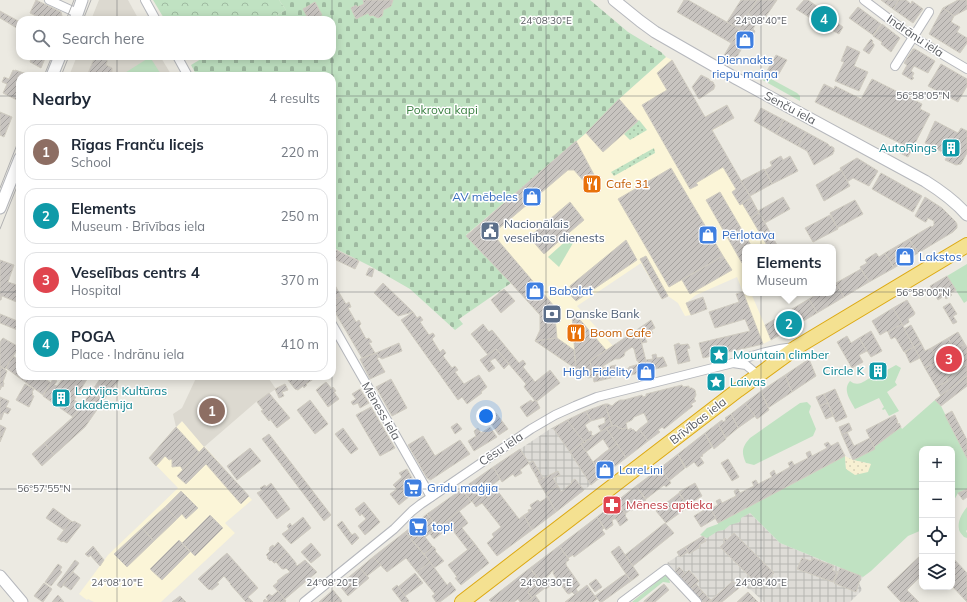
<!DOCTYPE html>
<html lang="en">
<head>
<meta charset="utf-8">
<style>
	body { margin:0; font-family:Mulish,sans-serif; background:#f6f6f7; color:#1f2937 }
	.controls { position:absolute; right:12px; bottom:12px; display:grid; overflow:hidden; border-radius:8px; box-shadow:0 2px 10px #0003 }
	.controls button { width:36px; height:36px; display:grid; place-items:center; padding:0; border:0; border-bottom:1px solid #e0e1e3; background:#fff; color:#1f2937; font:20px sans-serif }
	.you { position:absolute; left:486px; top:416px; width:14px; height:14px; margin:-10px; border:3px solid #fff; border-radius:50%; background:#1a73e8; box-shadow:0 0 0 6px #1a73e833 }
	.badge { display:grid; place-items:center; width:26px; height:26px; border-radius:50%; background:#db4f39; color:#fff; font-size:13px; font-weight:700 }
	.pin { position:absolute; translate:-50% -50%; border:2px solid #fff; box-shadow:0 1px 4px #0006 }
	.popup { position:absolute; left:742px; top:244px; width:94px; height:52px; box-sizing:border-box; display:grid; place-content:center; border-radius:8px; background:#fff; filter:drop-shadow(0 1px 3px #0005); font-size:13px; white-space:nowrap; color:#747a83 }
	.popup b { font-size:15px; color:#1f2937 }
	.popup::after { content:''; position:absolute; left:50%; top:100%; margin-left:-8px; border:8px solid transparent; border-top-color:#fff }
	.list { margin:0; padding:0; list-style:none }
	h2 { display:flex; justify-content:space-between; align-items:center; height:52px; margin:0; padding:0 16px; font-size:17px }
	h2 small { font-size:13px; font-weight:400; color:#747a83 }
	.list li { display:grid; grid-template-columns:26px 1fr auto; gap:12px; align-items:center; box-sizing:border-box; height:56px; margin:0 8px 8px; padding:0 8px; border:1px solid #e0e1e3; border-radius:12px }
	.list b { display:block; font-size:15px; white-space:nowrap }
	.list p { margin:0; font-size:13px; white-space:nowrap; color:#747a83 }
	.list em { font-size:13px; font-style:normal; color:#747a83 }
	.icon { flex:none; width:22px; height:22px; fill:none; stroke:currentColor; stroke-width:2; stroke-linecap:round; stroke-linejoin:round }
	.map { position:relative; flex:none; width:967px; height:602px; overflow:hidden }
	.search { position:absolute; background:#fff; box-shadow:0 2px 10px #0003; left:16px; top:16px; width:320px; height:44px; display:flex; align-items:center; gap:10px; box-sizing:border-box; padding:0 14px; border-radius:12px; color:#747a83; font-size:15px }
	.panel { position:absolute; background:#fff; box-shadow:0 2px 10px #0003; left:16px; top:72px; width:320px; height:308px; border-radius:12px }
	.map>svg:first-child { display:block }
	.commercial { fill:#fbf5d8 }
	.industrial { fill:url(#industrial-grid) }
	.education { fill:#dcd9d0 }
	.grass { fill:#c0e2c2 }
	.forest { fill:url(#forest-crowns) }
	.sand { fill:url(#sand-dots) }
	.cemetery { fill:url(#cemetery-stones) }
	.garden { fill:url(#garden-dots) }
	.building { fill:url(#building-hatch); stroke:#d0ccc1 }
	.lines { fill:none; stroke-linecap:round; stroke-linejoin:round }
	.street-casing { stroke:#b5b7bc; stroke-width:10 }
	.secondary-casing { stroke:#b6b8bd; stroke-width:13 }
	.highway-casing { stroke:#dda912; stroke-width:16 }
	.street { stroke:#fff; stroke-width:8 }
	.secondary { stroke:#fff; stroke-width:11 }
	.highway { stroke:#f4e191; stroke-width:14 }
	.tram { stroke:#b1b1b2; stroke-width:1 }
	.ticks { fill:none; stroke:#5a5d62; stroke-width:1; stroke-opacity:0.45 }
	.labels { text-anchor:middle; stroke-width:3; stroke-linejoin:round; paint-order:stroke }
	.street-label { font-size:12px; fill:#5a5d62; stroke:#fff }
	.shop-label { font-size:12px; fill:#366cbe; stroke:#fff; text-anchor:start }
	.park-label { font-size:12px; fill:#3b8042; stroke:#fff }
	.culture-label { font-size:12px; fill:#0d838f; stroke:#fff; text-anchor:start }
	.food-label { font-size:12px; fill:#c56008; stroke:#fff; text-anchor:start }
	.service-label { font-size:12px; fill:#4e5e75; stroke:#fff; text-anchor:start }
	.health-label { font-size:12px; fill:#be3a42; stroke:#fff; text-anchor:start }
	.ticks-label { font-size:10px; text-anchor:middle; fill:#5a5d62; stroke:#fff; stroke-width:3; stroke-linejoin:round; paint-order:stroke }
</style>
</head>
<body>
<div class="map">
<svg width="967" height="602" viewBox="0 0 967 602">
	<defs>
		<pattern id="industrial-grid" width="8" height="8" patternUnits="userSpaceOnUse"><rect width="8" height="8" fill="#dedcd7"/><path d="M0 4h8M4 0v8" fill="none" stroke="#b7b6b2"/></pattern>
		<pattern id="forest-crowns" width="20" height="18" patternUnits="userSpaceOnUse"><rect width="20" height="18" fill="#c0e2c2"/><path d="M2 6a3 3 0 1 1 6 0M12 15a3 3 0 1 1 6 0" fill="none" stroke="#9fbaa1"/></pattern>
		<pattern id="sand-dots" width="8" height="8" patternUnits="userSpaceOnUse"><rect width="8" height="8" fill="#f7f0d2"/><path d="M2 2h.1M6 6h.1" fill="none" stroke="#d6d0b7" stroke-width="1.8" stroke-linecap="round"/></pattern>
		<pattern id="cemetery-stones" width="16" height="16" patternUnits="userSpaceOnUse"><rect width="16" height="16" fill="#c0e2c2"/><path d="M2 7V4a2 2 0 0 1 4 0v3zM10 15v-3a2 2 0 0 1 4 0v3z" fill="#9fbaa1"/></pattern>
		<pattern id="garden-dots" width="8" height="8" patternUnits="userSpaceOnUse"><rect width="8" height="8" fill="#c0e2c2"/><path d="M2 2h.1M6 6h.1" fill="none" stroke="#9fbaa1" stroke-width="1.8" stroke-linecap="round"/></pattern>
		<pattern id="building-hatch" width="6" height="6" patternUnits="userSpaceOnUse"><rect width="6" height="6" fill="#c8c4c0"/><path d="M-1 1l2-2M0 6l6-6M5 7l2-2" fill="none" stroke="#a5a29f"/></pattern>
	</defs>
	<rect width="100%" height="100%" fill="#eceae2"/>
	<g class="commercial">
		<path d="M666,57L672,60L704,117L727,105L734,118L712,131L778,247H745V293H751L771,340L763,344L737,277L696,295L686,303L691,315L685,316L678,303L668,296L662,299L641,263L577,306L613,346L590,361L593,377L588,378L535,341L540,330V315L511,283L466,236L586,133L619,99Z"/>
		<path d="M182,421L252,500L225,523L235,533L161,602H94L88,599L87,600L79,594L108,555L178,488L149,458Z"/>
	</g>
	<g class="industrial">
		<path d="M567,420L584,442L581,444L602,476L556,512L520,449L550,429Z"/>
		<path d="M750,513L780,543L863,577L859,583L862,590L850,602H764L751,590L740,585L739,588L733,581L711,600L696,584L699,580L690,570L686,574L679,567L675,571L667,563L679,555L680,557L688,552L689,553L700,547L699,545L706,541L703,536L705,535Z"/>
	</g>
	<g class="education">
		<path d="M99,0H128L139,20H91Z"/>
		<path d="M77,56H160L172,76H69Z"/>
		<path d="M197,376H267L276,389L256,402L204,447L182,421L176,427L173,414L182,408Z"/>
	</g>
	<g class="grass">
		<path d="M150,57L162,76H120Z"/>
		<path d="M757,72L760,73L797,93L800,96V101L750,73Z"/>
		<path d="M568,239L573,243L559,267L548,257Z"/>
		<path d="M967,264V301L964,303L947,276Z"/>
		<path d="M896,365L901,368L895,382L897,385L887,392L899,411L889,416L885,409L883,410L882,409L884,407L879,398L855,409C851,401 842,390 850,381C859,388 865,380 873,376L876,381L887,374L886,372H887V370Z"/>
		<path d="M935,400L941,406L967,458V489L958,493L952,504V449H922V530L908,536L871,571L863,577L780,543L750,513L741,518L740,522L730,525L724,530L718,531L707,538L700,535L707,528L718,524V523L845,456L846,469L871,464L853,460L875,449L874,447L901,427L902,429Z"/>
		<path d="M807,402L811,406L809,412L816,429L813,436L754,465L746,463C741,452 742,447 750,438L800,403Z"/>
		<path d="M967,507V530L966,531L967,533V538L964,537C962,534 959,532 959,529C957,521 963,512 967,507Z"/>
		<path d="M664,576H667L669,579L670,583L663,582L638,602H632Z"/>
	</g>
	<path class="forest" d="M153,0H279L286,10L269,20H165Z"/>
	<path class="sand" d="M845,456L853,460L871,464L868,472L855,475L846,469Z"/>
	<path class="cemetery" d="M279,0H590L628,32L661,52L666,57L619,99L586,133L466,235L511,283L459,319L463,324L455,330L410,289L370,266L332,247V76H197L191,65L206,56H332V20H269L286,10Z"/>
	<g class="garden">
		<path d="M639,120L647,130L630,140L624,134Z"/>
		<path d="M654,148L655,153L614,176L611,172Z"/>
	</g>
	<g class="building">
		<path d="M36,0L61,12L62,16L61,20H44L46,18L45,17L42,15L39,19L36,18V16L30,13Z"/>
		<path d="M363,0H393L391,6L383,10V12L382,16L378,18L374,16L373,15L370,16L368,13L356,19L351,8L356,5L357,7L364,4Z"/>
		<path d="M684,0H688L739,29L731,43L677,12Z"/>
		<path d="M741,0H757L739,29L727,22Z"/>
		<path d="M757,0H777L762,22L748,14Z"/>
		<path d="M804,0H808L818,7L816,9L819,10L812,19L796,9Z"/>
		<path d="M881,0H899L893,9Z"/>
		<path d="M899,0H906L911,4L912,1L923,9L913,23L893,9Z"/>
		<path d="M958,0H967V9L954,16L943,8Z"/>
		<path d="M315,2L322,15L312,20H309L303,9Z"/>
		<path d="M824,5L829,9L826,16L829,18L830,16L834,19L833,20L843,27L839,34L812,19Z"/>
		<path d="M858,7L881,24L873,35L849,18Z"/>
		<path d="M943,8L954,16L951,22L960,27L957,32L967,38V43L960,53L929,34Z"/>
		<path d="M0,11L20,22V30L0,18Z"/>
		<path d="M748,14L758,20L753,29L755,31L753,35L751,33L732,65L722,59Z"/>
		<path d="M882,24L900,38L891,52L881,44L882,42L873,36Z"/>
		<path d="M871,39L873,41L872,43L874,44V46L869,54L863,50Z"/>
		<path d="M847,46L860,52L854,66L868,72L859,91L835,81L844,62L841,61Z"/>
		<path d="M913,49H915L935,61L928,73L914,66L911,71L914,73L912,77L914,78L912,80L902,74L907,65L904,63Z"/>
		<path d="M776,55L787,60L777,77L767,71Z"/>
		<path d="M32,56H46L41,68L30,62Z"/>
		<path d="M95,56H109L106,65L112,68V72L111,76H87Z"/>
		<path d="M672,60L705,117L727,105L734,118L712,130L751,198L740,205L732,192L736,189L723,167L696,183L698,185L690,189L642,105L667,90L657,73Z"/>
		<path d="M941,64L967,79V86L958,102L928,86Z"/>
		<path d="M13,70L15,71V70L27,74L26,76H20V92L17,100L3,93L7,84L2,82L3,80L4,77L9,79Z"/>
		<path d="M701,75L709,79L710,81L713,82L715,86L714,88V89L699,99L692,87Z"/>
		<path d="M872,79L922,104L920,109L930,114L908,157L900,153L904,145L815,102L824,84L834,89L835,86L861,99Z"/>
		<path d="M619,99L638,121L603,152L586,133Z"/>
		<path d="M761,108L784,120L776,134L754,121Z"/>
		<path d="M0,112L12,117L4,137L0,135Z"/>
		<path d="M784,120L806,132L798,146L776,134Z"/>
		<path d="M935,121L958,133L961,128L967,131V153L961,164L956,165L945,160L948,155L925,143Z"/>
		<path d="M806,132L828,144L830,147L831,146L834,148V152H833V154L814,165L807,151L798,146Z"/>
		<path d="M576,141L600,186L594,193L574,170H568L496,231V238L554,306L557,338L535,341L540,330V315L511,283L466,236Z"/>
		<path d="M781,156L783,160L790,156L798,171L772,184L765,170L772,166L770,162Z"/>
		<path d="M857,158L878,171L869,186L853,178L847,182L840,168Z"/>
		<path d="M671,168L723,256L669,287L618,199Z"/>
		<path d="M764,169L772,184L750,196L741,181Z"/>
		<path d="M841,170L850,186L824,201L816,185Z"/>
		<path d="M881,173L922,196L913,212L872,189Z"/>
		<path d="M720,192L752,247H745V262L742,263L706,200Z"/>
		<path d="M783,197L790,209L765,223L758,211Z"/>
		<path d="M925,197L942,208L955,221L957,224V228L953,232L918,253L909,239L931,226L932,227L934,225V221L928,218L926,222H925L915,216Z"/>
		<path d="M751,198L759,213L751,218L742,203Z"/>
		<path d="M855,200L863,214L837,228L830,213Z"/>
		<path d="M570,202L584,220L544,254L529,237Z"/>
		<path d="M759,213L765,223L778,247H768L751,218Z"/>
		<path d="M830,215L838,229L813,242L805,228Z"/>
		<path d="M909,239L918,253L894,268L885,253Z"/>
		<path d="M626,240L637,260L576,301L572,297L570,286Z"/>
		<path d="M334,249L359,261L355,269L332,258V251Z"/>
		<path d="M876,253L879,257L885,253L894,268L869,282L860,267L867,263L865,260Z"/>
		<path d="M646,256L668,296L662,299L640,259Z"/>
		<path d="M723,256L732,270L690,294L682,280Z"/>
		<path d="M0,260L14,265L8,282L20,286V300L19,303L2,296L1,300H0Z"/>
		<path d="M369,268L374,269L372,277L366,275Z"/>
		<path d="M861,269L869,282L844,297L836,283Z"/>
		<path d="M947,276L956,290L950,293L952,295L946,299L944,296L938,300L930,286Z"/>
		<path d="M332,280L341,296L332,302Z"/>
		<path d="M383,283L413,312L398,316L374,293Z"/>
		<path d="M836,283L844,297L817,313L809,299L819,293H833V285Z"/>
		<path d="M504,289L515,301L501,313L491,300Z"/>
		<path d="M743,292L763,344L703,358L699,343L750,331L745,319L715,328L709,312L739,302L736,294Z"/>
		<path d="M341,296L346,304L349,302L351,307L348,308L356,322L359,320L361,324L359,326L366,339L369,338L372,342L369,343L375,353L362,358L332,307V302Z"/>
		<path d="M703,297L707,309L691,315L686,303Z"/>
		<path d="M809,299L817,313L771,340L765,325Z"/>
		<path d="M907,300L915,313L914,315L908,319L909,322L903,326L893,308Z"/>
		<path d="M950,303L957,314L953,316L957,322L953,324L943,307Z"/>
		<path d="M893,308L902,324L888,332L887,331L880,335L872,321Z"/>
		<path d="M413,312L417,318L420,316L423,320L420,322L429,335L433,333L435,336L432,339L440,352L443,349L446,353L443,356L452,368L455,366L458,370L455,372L464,384L479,375L487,387L481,392L482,393L467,404L462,397L458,400L401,320Z"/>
		<path d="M0,314L20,322V331L0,323Z"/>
		<path d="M572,314H575L606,350L590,361L593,377L588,378L576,369Z"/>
		<path d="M651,320L655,328L651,330L653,333L645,338L647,342L642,343L638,329Z"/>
		<path d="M483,324L489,332L492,330L519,363L523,360L526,364L523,367L535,382L550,370L560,383L536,402L524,387L526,384L496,349L488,355L471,334Z"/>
		<path d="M902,324L914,347L904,352L895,337L891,339L888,332Z"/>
		<path d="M911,325L921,343L914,347L904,329Z"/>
		<path d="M638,329L649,373L644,374V372L631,375V373L627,374L626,369L629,368V367L639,364L638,361H637L634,349L632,347L625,352L624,356L619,359H615L603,366V368L616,365L619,376L594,382L590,361Z"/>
		<path d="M871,331L882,351L871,357L859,338Z"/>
		<path d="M958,332L965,344L955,350L948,338Z"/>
		<path d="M847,336L851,343L859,338L867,351L859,355L863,362L852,368L837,342Z"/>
		<path d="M3,338L19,347L5,369L0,366V342Z"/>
		<path d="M557,338L574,350L576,369L535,341Z"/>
		<path d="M948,338L955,350L965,344L967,347V365L946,377L948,381L936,387L925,368L939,361L931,348Z"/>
		<path d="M399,343L402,351L382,359L379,357L376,353Z"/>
		<path d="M679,343L680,345L688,344L690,348L687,349L690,361L678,364L674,345Z"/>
		<path d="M921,343L925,351L931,348L939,361L925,368L914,347Z"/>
		<path d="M914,347L920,358L910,363L905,352Z"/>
		<path d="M496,349L509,364L504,369L495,358L490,361L495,368L489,372L480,360Z"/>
		<path d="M376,353L379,357L377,358L385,372L370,379L360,359Z"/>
		<path d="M656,354L657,358L663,357L667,366L648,371L646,360L653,359L652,355Z"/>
		<path d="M13,356L20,361V376H41L51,383L43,395L6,368Z"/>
		<path d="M809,359L816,376L792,392L785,375Z"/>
		<path d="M883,363L886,369L883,372L884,374L877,378L872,370Z"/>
		<path d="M967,365V376L941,396L936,387L948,381L946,377Z"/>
		<path d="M0,366L7,371L3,382L4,383L3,387L2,386L0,390Z"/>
		<path d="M785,375L792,392L768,408L761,391Z"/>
		<path d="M65,376H89L74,400L82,405L73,417L43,396L53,379L57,381L54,385L57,386Z"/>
		<path d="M102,376H122L103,401L91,392Z"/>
		<path d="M293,376H319V377L316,379L315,378L306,384L307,385L304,388L303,386L298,390L295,389L288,380Z"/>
		<path d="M967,376V386L941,406L935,400Z"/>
		<path d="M391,379L407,408L392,416L376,387Z"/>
		<path d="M326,382L332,389L333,387L336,391L334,392L339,399L328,407L316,390Z"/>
		<path d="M25,384L34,389L32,392L33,393L32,395L34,396L29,407L16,400Z"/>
		<path d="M285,384L288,390L282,392L284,396L279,398L275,389Z"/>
		<path d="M682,385L683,387L689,386V388H692L695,390L696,395L694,399L696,401L691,404L693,406L664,429L662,427L658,430L660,432L648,441L639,429L648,422L644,413L634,417L632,420L626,423L627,428L621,429L615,425L612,426L605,404H608L612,406L615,403L620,400H624L642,395L643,397L646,396V394Z"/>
		<path d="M360,389L369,403L360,408L358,403L353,405L351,402L356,399L352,394Z"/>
		<path d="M835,389L847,417L836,422L824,394Z"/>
		<path d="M761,391L769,410L757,419L745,403Z"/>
		<path d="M91,392L103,401L85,427L54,455L44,443L73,417L82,405Z"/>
		<path d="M269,393L290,418L277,428L270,419L269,421L261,411L263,410L257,402Z"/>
		<path d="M824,394L828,403L820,406L816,397Z"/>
		<path d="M0,397L9,401L6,407L11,409L8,414L4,412L1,420L0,419Z"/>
		<path d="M310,400L328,424L315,434L297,410Z"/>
		<path d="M531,400L532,402L536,400L540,408L527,417L520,407Z"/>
		<path d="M745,403L755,416L738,428L731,414Z"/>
		<path d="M828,403L833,416L826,419L820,406Z"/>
		<path d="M605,404L612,426L601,431L598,426L605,423V417L591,421L586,411Z"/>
		<path d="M371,407L395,448L380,456L356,415Z"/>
		<path d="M586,411L591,421L585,425L589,432L591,431L592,433L591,434L593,436L590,438L591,439L589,440V439L585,441L586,442L584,443L567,420Z"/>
		<path d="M952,411L967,440V458L945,415Z"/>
		<path d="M496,413L508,429L499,435L487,418Z"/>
		<path d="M731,414L738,428L726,438L718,423L722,420L723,422L725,421L726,419L725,418Z"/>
		<path d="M895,415L898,422L897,423L898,424L899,423L901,427L874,447L866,430Z"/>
		<path d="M567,420L584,442L570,452L553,428Z"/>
		<path d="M457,423L462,429L455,434L451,427Z"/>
		<path d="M718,423L726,439L714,449L705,433Z"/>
		<path d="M849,423L852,430L842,435L839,427Z"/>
		<path d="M0,425L6,428L0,442Z"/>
		<path d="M615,425L619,428L623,429L627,428L628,430L631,428L632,430L633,429L636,432L639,429L648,441L626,458L606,428Z"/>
		<path d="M176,427L199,452L183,470L180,466L172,467V459L169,460L165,456L156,466L149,458Z"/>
		<path d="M490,427L497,437L474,451L468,441L476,436L474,431L478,428L481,433Z"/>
		<path d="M343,428L358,449L351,454L335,434Z"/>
		<path d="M606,428L617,444L610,450L603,439L586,452L581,444L584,442V443L586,442L585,441L589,439V440L591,439L590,438Z"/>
		<path d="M847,432L854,446L870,438L875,449L853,460L842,435Z"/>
		<path d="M705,433L712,447L702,455L703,456L700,457L704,463L698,467L694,462L686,468L678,454Z"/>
		<path d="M269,434L331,515L324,521L262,439Z"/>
		<path d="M423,436L435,456L460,440L470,454L432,479L430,480L427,478L408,445Z"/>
		<path d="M828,442L831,446L838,442L845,456L718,523L710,509L718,505L716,501L720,499L722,503L736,496L734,491L738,489L740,493L754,486L752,482L756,480L758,484L772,477L770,473L774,470L776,475L790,467L788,463L792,461L794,465L808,458L806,453L810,451L812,456L827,448L824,444Z"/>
		<path d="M44,443L54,455L42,466L32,454Z"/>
		<path d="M581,444L602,476L591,485L570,452Z"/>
		<path d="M617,444L626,458L602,476L593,462L605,452Z"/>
		<path d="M204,447L249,496L241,504L206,464L186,484L177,476Z"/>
		<path d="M250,448L261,461L237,480L227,466Z"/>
		<path d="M520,449L529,463L520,470L522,473L515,477L513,474L502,482L493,467Z"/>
		<path d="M678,454L685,468L669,481L660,468Z"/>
		<path d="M728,459L739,477L732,481L721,463Z"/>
		<path d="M533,461L543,478L539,481L529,463Z"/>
		<path d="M493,467L500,479L471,502L462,489Z"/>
		<path d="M660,468L671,483L666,487L664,485L646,499L636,486Z"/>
		<path d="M407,469L417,487L416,491L399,505L390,494L397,489L393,485L402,477L399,473Z"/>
		<path d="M558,471L560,475L553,478L558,486L546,494L538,481Z"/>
		<path d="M575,479L584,490L556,512L546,494L558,486L561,492L572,483L571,482Z"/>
		<path d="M271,483L290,509L277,519L257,493L262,490L260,488L265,485L266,487Z"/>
		<path d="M695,483L702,496L687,505L679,492Z"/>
		<path d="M493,485L519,519L524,515L532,530L497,556L487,543L494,537L492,534L501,527L482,503L476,507L472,501Z"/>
		<path d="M636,486L646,500L631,511L630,510L625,514L617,501Z"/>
		<path d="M462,489L471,502L438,528L427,514Z"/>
		<path d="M967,489V497L963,500L958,493Z"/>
		<path d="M181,491L198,508L186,519L182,514L177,519L165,507Z"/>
		<path d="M679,493L688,507L666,523L656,511Z"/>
		<path d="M548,497L556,512L532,530L524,515L529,512L528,510L532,509L530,505L538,500L540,502Z"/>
		<path d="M617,501L626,515L625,516L628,520L620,526L616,519H614L612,520L613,525L606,530L597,517Z"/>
		<path d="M364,502L380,522L365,535L358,526L366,519L362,514L360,516L355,509Z"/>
		<path d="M165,507L177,519L154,541L142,528Z"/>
		<path d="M709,507L716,518L701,527L694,516Z"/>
		<path d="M53,508L71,521L64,530L46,518Z"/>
		<path d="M459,511L468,523L462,528L475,544L468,550L450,527L434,539L430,534Z"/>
		<path d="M427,514L438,528L425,537L433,547L424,554L405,532Z"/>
		<path d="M210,515L223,528L195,556L182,543Z"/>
		<path d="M303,517L311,528L291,544L282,534L289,529L287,526L290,523L292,526Z"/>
		<path d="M597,517L604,528L602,530L605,534L574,557L573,555L568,558L559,546Z"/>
		<path d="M71,521L73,522L74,521L81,525L67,543L63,541L62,542L57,539Z"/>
		<path d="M342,521L352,535L355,533L359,538L352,545L337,525Z"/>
		<path d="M665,523L674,533L633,566L625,555Z"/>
		<path d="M142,528L154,541L127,567L114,554Z"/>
		<path d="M405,532L430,562L417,572L406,558L387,572L373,557Z"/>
		<path d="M734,533L774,573L760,588L757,585L755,587L752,583L754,581L720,547L725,542L723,540L725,538L727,540Z"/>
		<path d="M703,536L706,541L699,545L700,547L689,554L685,547Z"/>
		<path d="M179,540L190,552L162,580L150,569Z"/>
		<path d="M278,542L287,552L276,562L275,563H274L271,560L270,561L267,558L268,557L266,555L270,551L269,550L270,547L273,545L274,547Z"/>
		<path d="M311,543L321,555L311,563L301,552Z"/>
		<path d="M475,544L489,563L461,585L455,578L457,577L448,565Z"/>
		<path d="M93,546L104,560L100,566L90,555L89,557L86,555L85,554Z"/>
		<path d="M559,546L568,558L569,560L566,562V565L580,585L576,589L578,592L575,595L572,592L569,594L567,593L554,575L553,573L554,571V570L551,572L550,574L543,580L544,581L546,580L548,581L551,585L546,589L530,568Z"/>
		<path d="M619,546L639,575L631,581L611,552Z"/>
		<path d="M433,547H434L436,550L435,551L444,561L434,568L424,554Z"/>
		<path d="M685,547L688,552L680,557L677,552Z"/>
		<path d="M287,552L296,563V565L297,566L305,560L317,572L285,599L273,586L278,582L277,581L286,574H287L290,572L286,568L284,569H282L276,562Z"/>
		<path d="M227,553L258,588L248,597L253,602H246L230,584H231L224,576L217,583L219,584L212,590L210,589L209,590L198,579Z"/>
		<path d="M922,554V579L921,580L919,578L907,590L919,602H901L887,587Z"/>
		<path d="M373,557L381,565L367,576L360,568Z"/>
		<path d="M952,557L967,573V602L952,586Z"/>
		<path d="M802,558L811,561L812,558L834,566L832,570L837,572L833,582L797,569Z"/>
		<path d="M75,560L79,563L61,588L57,585Z"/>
		<path d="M430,562L447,585L450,582L456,590L440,602H436L432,596L435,594L417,572Z"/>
		<path d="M58,564L62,567L60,570L62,572L51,586L45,582Z"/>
		<path d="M679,567L686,574L681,578L675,571Z"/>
		<path d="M360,568L369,578L348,596L339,585Z"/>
		<path d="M530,568L540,582L528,592L532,598L526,602H520L518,599L514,602H491L489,600Z"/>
		<path d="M840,568L861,576L856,592L834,583Z"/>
		<path d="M689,570L699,581L690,589L681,578Z"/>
		<path d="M73,572L80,578L71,590L63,585Z"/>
		<path d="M415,573L423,583L405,596L398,587Z"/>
		<path d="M626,574L631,581L602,602H600L595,596L621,577Z"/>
		<path d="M596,579L602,587L595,592L589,584Z"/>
		<path d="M733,581L739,588L722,602H709Z"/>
		<path d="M540,582L545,588L532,598L528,592Z"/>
		<path d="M44,583L52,589L43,602L34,596Z"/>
		<path d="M664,584L669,590L655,602H644V601Z"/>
		<path d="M696,584L703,592L698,597L690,589Z"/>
		<path d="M397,585L409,601L408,602H402L392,589Z"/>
		<path d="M587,585L597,599L593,602H565Z"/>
		<path d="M333,590L342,601L341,602H319Z"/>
		<path d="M278,591L286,601L285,602H264L263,601L265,599L266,601L268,600L266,597L269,594L272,596Z"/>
		<path d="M703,592L711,600L709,602H703L698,597Z"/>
		<path d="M748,592L758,602H737Z"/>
		<path d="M58,595L64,602H52Z"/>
		<path d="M535,595L540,602H526L532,598Z"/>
		<path d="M180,596L186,602H172Z"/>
	</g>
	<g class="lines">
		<g class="street-casing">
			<g id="street">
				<path d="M49,0L77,13"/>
				<path d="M145,0L156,20"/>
				<path d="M864,0L913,37L967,69"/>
				<path d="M177,56L188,76"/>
				<path d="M895,66L929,12"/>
				<path d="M332,324L431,497"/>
				<path d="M733,363L746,365L758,375"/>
				<path d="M304,602L394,529L412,511L421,504L531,429L555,415L575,406L597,397L733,363C752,355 773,349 794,347"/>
				<path d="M622,602L666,569L697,602"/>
			</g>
		</g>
		<g class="secondary-casing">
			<g id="secondary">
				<path d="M614,0L640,21L655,32L737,79L925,181C941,191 955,201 967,215"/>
				<path d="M75,20L82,0"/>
				<path d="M52,76L60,56"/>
				<path d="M0,208L20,158"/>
				<path d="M0,576L22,602"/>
			</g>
		</g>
		<g class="highway-casing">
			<path id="highway" d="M462,602L738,390L797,347L967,245"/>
		</g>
		<use href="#street" class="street"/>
		<use href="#secondary" class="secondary"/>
		<use href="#highway" class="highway"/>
		<g class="tram">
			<path d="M66,20L74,0"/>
			<path d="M83,20L91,0"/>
			<path d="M44,76L52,56"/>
			<path d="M61,76L69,56"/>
			<path d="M0,188L20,137"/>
			<path d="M0,229L20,179"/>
		</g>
	</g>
	<path class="ticks" d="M117,0V20M332,0V20M546,0V602M761,0V602M117,56V76M332,56V76M0,96H20M332,96H967M0,292H20M332,292H967M117,376V602M332,376V602M0,489H922M952,489H967"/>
	<defs>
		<g id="shop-square" transform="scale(1)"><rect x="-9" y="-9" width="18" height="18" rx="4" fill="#3f7fe0" stroke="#fff"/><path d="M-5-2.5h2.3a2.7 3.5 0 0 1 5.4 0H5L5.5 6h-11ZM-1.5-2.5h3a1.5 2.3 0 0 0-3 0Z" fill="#fff"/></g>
		<g id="building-square" transform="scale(1)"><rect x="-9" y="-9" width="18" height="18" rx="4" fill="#0f9aa8" stroke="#fff"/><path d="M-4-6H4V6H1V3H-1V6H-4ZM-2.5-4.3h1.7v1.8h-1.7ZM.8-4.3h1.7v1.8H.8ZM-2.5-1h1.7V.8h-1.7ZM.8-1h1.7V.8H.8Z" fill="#fff"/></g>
		<g id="restaurant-square" transform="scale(1)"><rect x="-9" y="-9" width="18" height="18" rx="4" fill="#e8710a" stroke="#fff"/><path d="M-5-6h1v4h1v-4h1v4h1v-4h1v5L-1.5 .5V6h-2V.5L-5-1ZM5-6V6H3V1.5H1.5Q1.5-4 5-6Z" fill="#fff"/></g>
		<g id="civic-square" transform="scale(1)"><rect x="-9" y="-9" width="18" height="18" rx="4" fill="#5c6f8a" stroke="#fff"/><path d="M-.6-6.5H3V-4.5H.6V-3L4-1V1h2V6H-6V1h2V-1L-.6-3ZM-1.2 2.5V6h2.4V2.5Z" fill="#fff"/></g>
		<g id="bank-square" transform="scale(1)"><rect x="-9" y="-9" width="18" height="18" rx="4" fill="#5c6f8a" stroke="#fff"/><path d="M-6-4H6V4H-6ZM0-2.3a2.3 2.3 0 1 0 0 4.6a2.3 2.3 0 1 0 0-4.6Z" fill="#fff"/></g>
		<g id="sight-square" transform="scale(1)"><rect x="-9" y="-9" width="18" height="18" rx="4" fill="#0f9aa8" stroke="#fff"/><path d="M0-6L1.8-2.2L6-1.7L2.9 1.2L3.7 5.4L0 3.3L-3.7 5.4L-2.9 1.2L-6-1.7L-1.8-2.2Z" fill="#fff"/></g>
		<g id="supermarket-square" transform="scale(1)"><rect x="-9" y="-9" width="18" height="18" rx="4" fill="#3f7fe0" stroke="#fff"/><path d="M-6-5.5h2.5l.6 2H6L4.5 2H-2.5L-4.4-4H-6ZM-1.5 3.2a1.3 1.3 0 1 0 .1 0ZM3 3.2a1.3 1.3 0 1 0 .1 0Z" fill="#fff"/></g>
		<g id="pharmacy-square" transform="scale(1)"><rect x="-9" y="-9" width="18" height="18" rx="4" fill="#e0444e" stroke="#fff"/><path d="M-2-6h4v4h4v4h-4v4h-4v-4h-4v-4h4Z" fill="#fff"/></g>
	</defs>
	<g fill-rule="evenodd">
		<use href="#shop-square" x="745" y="40"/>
		<use href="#building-square" x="951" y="148"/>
		<use href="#restaurant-square" x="592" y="184"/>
		<use href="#shop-square" x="532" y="197"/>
		<use href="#civic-square" x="490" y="231"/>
		<use href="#shop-square" x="708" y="235"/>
		<use href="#shop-square" x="905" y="257"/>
		<use href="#shop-square" x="535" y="291"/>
		<use href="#bank-square" x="552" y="314"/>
		<use href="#restaurant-square" x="576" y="333"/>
		<use href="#sight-square" x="719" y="355"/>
		<use href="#building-square" x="878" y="371"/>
		<use href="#shop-square" x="646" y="372"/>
		<use href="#sight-square" x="716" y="382"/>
		<use href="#building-square" x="61" y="398"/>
		<use href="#shop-square" x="605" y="470"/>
		<use href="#supermarket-square" x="413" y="488"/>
		<use href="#pharmacy-square" x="612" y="505"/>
		<use href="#supermarket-square" x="418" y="527"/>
	</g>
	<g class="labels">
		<g class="street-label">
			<text transform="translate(915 36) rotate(34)" y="4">Indrānu iela</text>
			<text transform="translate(790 108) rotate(28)" y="4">Senču iela</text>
			<text transform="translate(381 411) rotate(60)" y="4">Mēness iela</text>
			<text transform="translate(698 421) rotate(-38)" y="4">Brīvības iela</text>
			<text transform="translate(501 449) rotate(-34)" y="4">Cēsu iela</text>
		</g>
		<g class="shop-label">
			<text x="745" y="64" text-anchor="middle">Diennakts<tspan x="745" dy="14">riepu maiņa</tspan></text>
			<text x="518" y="201" text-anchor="end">AV mēbeles</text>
			<text x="722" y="239">Pērļotava</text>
			<text x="919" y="261">Lakstos</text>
			<text x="549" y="295">Babolat</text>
			<text x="632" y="376" text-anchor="end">High Fidelity</text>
			<text x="619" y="474">LareLini</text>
			<text x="427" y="492">Grīdu maģija</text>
			<text x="432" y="531">top!</text>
		</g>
		<g class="park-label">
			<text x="442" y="114">Pokrova kapi</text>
		</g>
		<g class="culture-label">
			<text x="937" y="152" text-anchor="end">AutoRings</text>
			<text x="733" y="359">Mountain climber</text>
			<text x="864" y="375" text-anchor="end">Circle K</text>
			<text x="730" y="386">Laivas</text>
			<text x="75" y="395">Latvijas Kultūras<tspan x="75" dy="14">akadēmija</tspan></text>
		</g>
		<g class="food-label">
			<text x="606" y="188">Cafe 31</text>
			<text x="590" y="337">Boom Cafe</text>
		</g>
		<g class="service-label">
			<text x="504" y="228">Nacionālais<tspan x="504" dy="14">veselības dienests</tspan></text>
			<text x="566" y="318">Danske Bank</text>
		</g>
		<g class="health-label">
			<text x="626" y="509">Mēness aptieka</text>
		</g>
	</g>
	<g class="ticks-label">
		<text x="546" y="24">24°08'30"E</text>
		<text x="761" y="24">24°08'40"E</text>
		<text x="923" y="99">56°58'05"N</text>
		<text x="923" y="296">56°58'00"N</text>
		<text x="44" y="492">56°57'55"N</text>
		<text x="117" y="586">24°08'10"E</text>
		<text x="332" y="586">24°08'20"E</text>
		<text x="546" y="586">24°08'30"E</text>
		<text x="761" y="586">24°08'40"E</text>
	</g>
</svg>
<div class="controls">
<button>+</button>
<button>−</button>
<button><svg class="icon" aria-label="locate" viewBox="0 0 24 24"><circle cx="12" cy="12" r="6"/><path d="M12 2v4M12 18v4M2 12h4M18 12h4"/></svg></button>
<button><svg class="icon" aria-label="layers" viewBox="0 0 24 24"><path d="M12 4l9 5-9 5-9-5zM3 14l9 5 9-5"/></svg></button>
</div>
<div class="you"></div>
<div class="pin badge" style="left:212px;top:411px;background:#8d6e63">1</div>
<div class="pin badge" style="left:789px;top:324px;background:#0f9aa8">2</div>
<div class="popup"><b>Elements</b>Museum</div>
<div class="pin badge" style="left:949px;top:359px;background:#e0444e">3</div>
<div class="pin badge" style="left:824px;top:19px;background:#0f9aa8">4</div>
<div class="search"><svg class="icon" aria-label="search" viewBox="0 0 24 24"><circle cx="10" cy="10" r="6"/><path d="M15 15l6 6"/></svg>Search here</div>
<section class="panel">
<h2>Nearby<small>4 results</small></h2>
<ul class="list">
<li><span class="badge" style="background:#8d6e63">1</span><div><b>Rīgas Franču licejs</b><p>School</p></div><em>220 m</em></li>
<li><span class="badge" style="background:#0f9aa8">2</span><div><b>Elements</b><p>Museum · Brīvības iela</p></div><em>250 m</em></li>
<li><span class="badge" style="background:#e0444e">3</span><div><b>Veselības centrs 4</b><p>Hospital</p></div><em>370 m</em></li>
<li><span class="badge" style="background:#0f9aa8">4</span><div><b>POGA</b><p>Place · Indrānu iela</p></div><em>410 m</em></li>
</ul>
</section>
</div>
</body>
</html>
